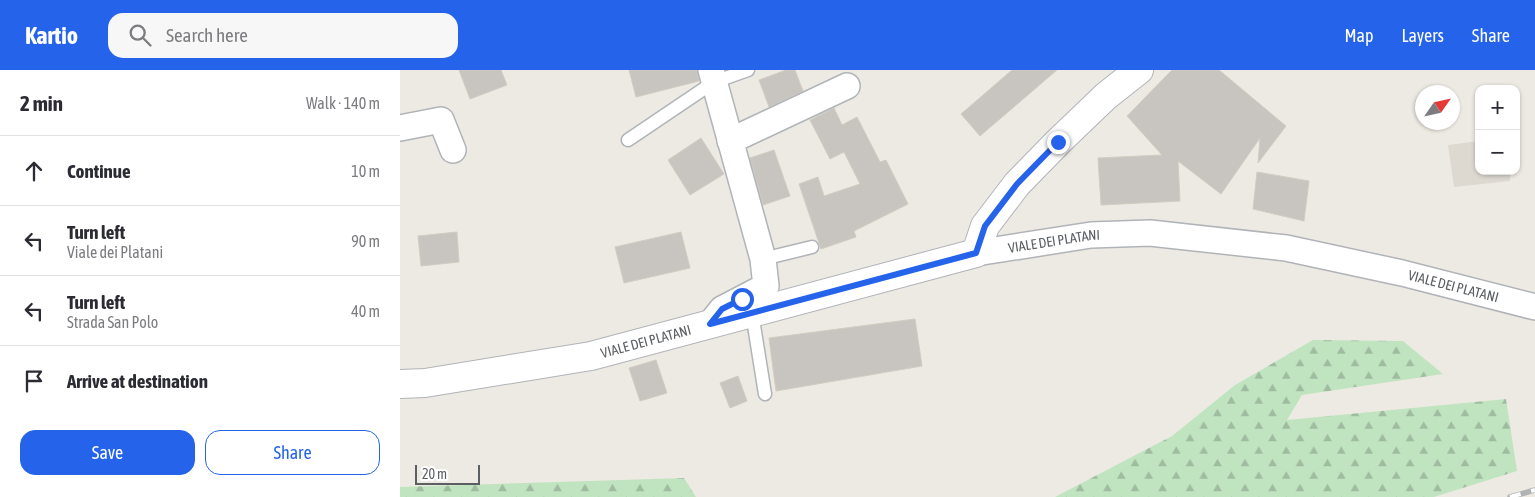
<!DOCTYPE html>
<html lang="en">
<head>
<meta charset="utf-8">
<style>
	body { margin:0; font-family:"Asap Condensed",sans-serif; background:#f7f7f7; color:#2b2b33 }
	.controls { position:absolute; right:15px; top:15px; display:grid; overflow:hidden; border-radius:10px; box-shadow:0 1px 4px #0004 }
	.controls button { width:45px; height:45px; display:grid; place-items:center; padding:0; border:0; border-bottom:1px solid #e1e1e2; background:#fff; color:#2b2b33; font:25px sans-serif }
	.compass { position:absolute; left:1015px; top:15px; width:45px; height:45px; border-radius:50%; background:#fff; box-shadow:0 1px 4px #0004; rotate:56deg }
	.scale { position:absolute; left:15px; bottom:12px; width:65px; box-sizing:border-box; padding-left:5px; border:2px solid #5b5f63; border-top:0; font-size:14px; line-height:18px; white-space:nowrap; color:#5b5f63; -webkit-text-stroke:4px #fff; paint-order:stroke }
	.stop { position:absolute; width:15px; height:15px; margin:-11px; border:4px solid #2563eb; border-radius:50%; background:#fff }
	.stop.end { background:#2563eb; border-color:#fff; box-shadow:0 1px 5px #0008 }
	.list { margin:0; padding:0; list-style:none }
	h2 { display:flex; justify-content:space-between; align-items:center; height:65px; margin:0; padding:0 20px; font-size:21px }
	h2 small { font-size:16px; font-weight:400; color:#7c7c81 }
	.list li { display:grid; grid-template-columns:32px 1fr auto; gap:15px; align-items:center; box-sizing:border-box; height:70px; padding:0 20px; border-top:1px solid #e1e1e2 }
	.list b { display:block; font-size:19px; white-space:nowrap }
	.list p { margin:0; font-size:16px; white-space:nowrap; color:#7c7c81 }
	.list em { font-size:16px; font-style:normal; color:#7c7c81 }
	.actions { display:flex; gap:10px; padding:15px 20px }
	.actions a { flex:1; padding:11px 0; border:1px solid #2563eb; border-radius:15px; text-align:center; font-size:18px; color:#2563eb }
	.actions .main { background:#2563eb; color:#fff }
	.icon { flex:none; width:28px; height:28px; fill:none; stroke:currentColor; stroke-width:2; stroke-linecap:round; stroke-linejoin:round }
	.map { position:relative; flex:none; width:1135px; height:427px; overflow:hidden }
	header { display:flex; align-items:center; gap:30px; box-sizing:border-box; height:70px; padding:0 25px; background:#2563eb; color:#fff }
	header strong { font-size:24px }
	nav { display:flex; gap:28px; margin-inline-start:auto; font-size:18px }
	.search { width:350px; height:45px; background:#f7f7f7; display:flex; align-items:center; gap:12px; box-sizing:border-box; padding:0 18px; border-radius:15px; color:#7c7c81; font-size:19px }
	main { display:flex }
	aside { flex:1; background:#fff }
	.map>svg:first-child { display:block }
	.education { fill:#ddd9d1 }
	.forest { fill:url(#forest-firs) }
	.building { fill:#c8c5c0; stroke:#d2ccc1 }
	.lines { fill:none; stroke-linecap:round; stroke-linejoin:round }
	.service-casing { stroke:#b0b4b8; stroke-width:15 }
	.minor-casing { stroke:#b0b4b8; stroke-width:28 }
	.tertiary-casing { stroke:#b0b4b8; stroke-width:30 }
	.service { stroke:#fff; stroke-width:12 }
	.minor { stroke:#fff; stroke-width:25 }
	.tertiary { stroke:#fff; stroke-width:28 }
	.rail-casing { stroke:#b1b2b3; stroke-width:5.5 }
	.rail { stroke:#fff; stroke-width:4; stroke-dasharray:11; stroke-linecap:butt }
	.route { stroke:#2563eb; stroke-width:6 }
	.labels { text-anchor:middle; stroke-width:4; stroke-linejoin:round; paint-order:stroke }
	.street-label { font-size:14px; fill:#5b5f63; stroke:#fff }
</style>
</head>
<body>
<header>
<strong>Kartio</strong>
<div class="search"><svg class="icon" aria-label="search" viewBox="0 0 24 24"><circle cx="10" cy="10" r="6"/><path d="M15 15l6 6"/></svg>Search here</div>
<nav><a>Map</a><a>Layers</a><a>Share</a></nav>
</header>
<main>
<aside>
<h2>2 min<small>Walk · 140 m</small></h2>
<ul class="list">
<li><svg class="icon" aria-label="ahead" viewBox="0 0 24 24"><path d="M12 20V5M6 11l6-6 6 6"/></svg><div><b>Continue</b></div><em>10 m</em></li>
<li><svg class="icon" aria-label="left" viewBox="0 0 24 24"><path d="M17 20v-9H6M10 6l-5 5 5 5"/></svg><div><b>Turn left</b><p>Viale dei Platani</p></div><em>90 m</em></li>
<li><svg class="icon" aria-label="left" viewBox="0 0 24 24"><path d="M17 20v-9H6M10 6l-5 5 5 5"/></svg><div><b>Turn left</b><p>Strada San Polo</p></div><em>40 m</em></li>
<li><svg class="icon" aria-label="arrive" viewBox="0 0 24 24"><path d="M6 21V4h12l-3 4 3 4H6"/></svg><div><b>Arrive at destination</b></div></li>
</ul>
<div class="actions"><a class="main">Save</a><a>Share</a></div>
</aside>
<div class="map">
<svg width="1135" height="427" viewBox="0 0 1135 427">
	<defs>
		<pattern id="forest-firs" width="22" height="20" patternUnits="userSpaceOnUse" patternTransform="scale(1.25)"><rect width="22" height="20" fill="#c1e4c0"/><path d="M5 1l3.5 6h-7zM16 11l3.5 6h-7z" fill="#a0bca0"/></pattern>
	</defs>
	<rect width="100%" height="100%" fill="#edeae3"/>
	<path class="education" d="M1079,71V101H1110V111L1054,117L1048,75Z"/>
	<g class="forest">
		<path d="M913,270L1003,271L1043,304L902,325L887,350L1106,329L1117,401L1034,427H655L772,366L835,315Z"/>
		<path d="M284,408L296,427H0V417Z"/>
	</g>
	<g class="building">
		<path d="M59,0H101L107,15L70,29Z"/>
		<path d="M229,0H297L299,11L236,27Z"/>
		<path d="M386,0H395L403,21L369,37L359,10Z"/>
		<path d="M612,0H657L580,66L561,44Z"/>
		<path d="M772,0H819L886,56L858,93L860,68L821,124L778,91L780,131L701,135L698,88L762,85L727,46Z"/>
		<path d="M434,38L442,55L457,47L480,92L486,90L508,134L454,161L456,167L421,179L399,114L418,107L424,126L460,114L444,82L430,89L410,50Z"/>
		<path d="M301,68L324,104L290,125L268,90Z"/>
		<path d="M374,80L390,126L363,135L350,88Z"/>
		<path d="M857,102L909,111L904,151L853,139Z"/>
		<path d="M57,162L59,192L21,196L18,166Z"/>
		<path d="M281,162L290,198L224,213L215,177Z"/>
		<path d="M515,249L522,296L376,321L369,268Z"/>
		<path d="M256,290L267,323L240,331L229,298Z"/>
		<path d="M338,306L347,331L330,338L320,313Z"/>
	</g>
	<g class="lines">
		<g class="service-casing">
			<g id="service">
				<path d="M228,70L314,12L348,0"/>
				<path d="M363,189L412,177"/>
				<path d="M352,243L365,324"/>
			</g>
		</g>
		<g class="minor-casing">
			<g id="minor">
				<path d="M0,58L41,50L53,80"/>
				<path d="M330,71L447,16"/>
				<path id="s1" d="M576,183L691,165L750,163L886,178L1002,203L1135,237"/>
				<path d="M310,254L322,239L366,216L363,189L311,0"/>
			</g>
		</g>
		<g class="tertiary-casing">
			<g id="tertiary">
				<path id="s2" d="M0,314L25,313L191,286L576,183L585,156L617,114L658,72L706,26L739,0"/>
			</g>
		</g>
		<use href="#service" class="service"/>
		<use href="#minor" class="minor"/>
		<use href="#tertiary" class="tertiary"/>
		<g class="rail-casing">
			<path id="rail" d="M1110,427L1135,420"/>
		</g>
		<use href="#rail" class="rail"/>
	</g>
	<g class="lines">
		<path class="route" d="M342,229L322,239L310,254L576,183L585,156L617,114L658,72"/>
	</g>
	<g class="labels">
		<g class="street-label">
			<text dy="5" stroke="none"><textPath href="#s1" startOffset="79">VIALE DEI PLATANI</textPath></text>
			<text dy="5" stroke="none"><textPath href="#s1" startOffset="484">VIALE DEI PLATANI</textPath></text>
			<text dy="5" stroke="none"><textPath href="#s2" startOffset="250">VIALE DEI PLATANI</textPath></text>
		</g>
	</g>
</svg>
<div class="controls">
<button>+</button>
<button>−</button>
</div>
<svg class="compass" viewBox="-18 -18 36 36"><path d="M0-13l5 13h-10z" fill="#e53935"/><path d="M0 13l5-13h-10z" fill="#7c7c81"/></svg>
<div class="scale">20 m</div>
<div class="stop" style="left:342px;top:229px"></div>
<div class="stop end" style="left:658px;top:72px"></div>
</div>
</main>
</body>
</html>
